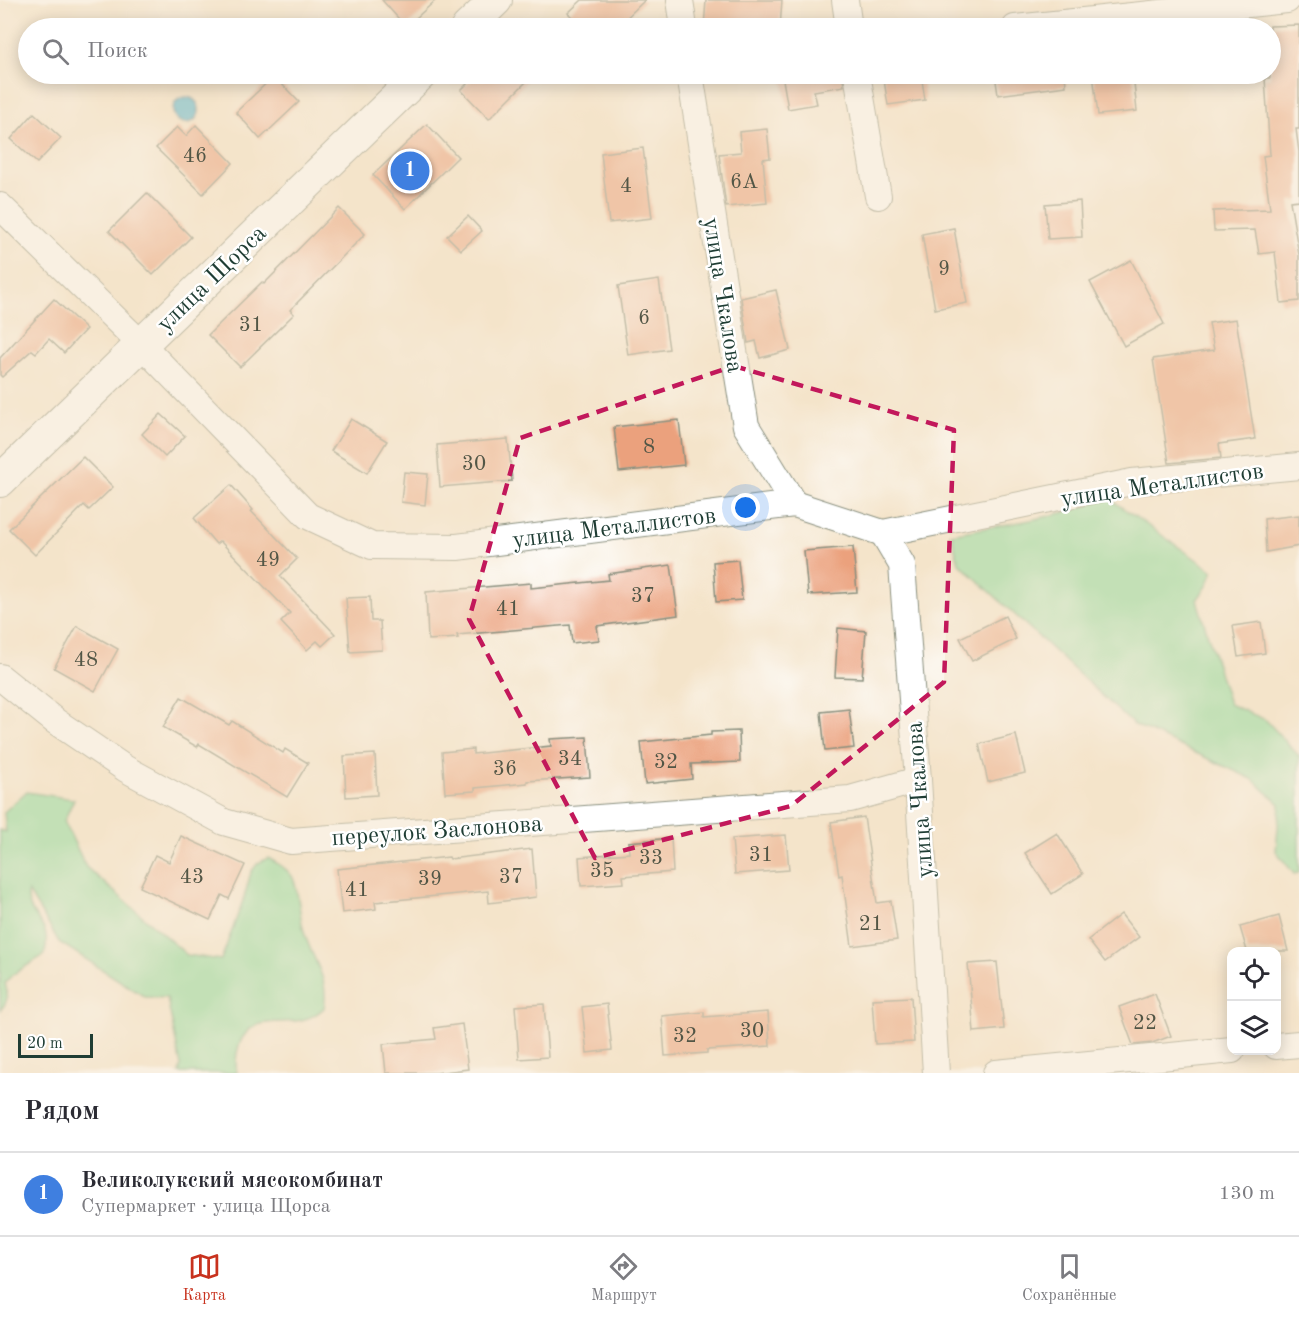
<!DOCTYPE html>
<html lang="ru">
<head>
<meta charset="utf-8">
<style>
	body { margin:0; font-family:"Old Standard TT",serif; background:#f7f7f7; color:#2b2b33 }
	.controls { position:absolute; right:18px; bottom:18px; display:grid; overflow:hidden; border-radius:12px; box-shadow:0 3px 15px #0003 }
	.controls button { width:54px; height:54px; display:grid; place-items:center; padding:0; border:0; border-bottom:2px solid #e1e1e2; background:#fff; color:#2b2b33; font:30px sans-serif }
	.scale { position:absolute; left:18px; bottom:15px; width:75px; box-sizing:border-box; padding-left:6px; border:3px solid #1f3d34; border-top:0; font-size:16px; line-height:21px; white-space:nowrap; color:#1f3d34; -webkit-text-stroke:4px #fff; paint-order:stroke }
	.you { position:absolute; left:746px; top:508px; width:21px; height:21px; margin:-15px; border:4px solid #fff; border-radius:50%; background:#1a73e8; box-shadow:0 0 0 9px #1a73e833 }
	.badge { display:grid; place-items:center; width:39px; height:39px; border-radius:50%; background:#c8321e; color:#fff; font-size:20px; font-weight:700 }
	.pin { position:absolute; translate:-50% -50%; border:3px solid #fff; box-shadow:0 2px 6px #0006 }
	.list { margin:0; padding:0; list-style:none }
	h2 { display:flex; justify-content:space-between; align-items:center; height:78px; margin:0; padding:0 24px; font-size:26px }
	h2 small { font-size:20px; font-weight:400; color:#7c7c81 }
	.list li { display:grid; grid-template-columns:39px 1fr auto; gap:18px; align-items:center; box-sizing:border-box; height:84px; padding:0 24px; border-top:2px solid #e1e1e2 }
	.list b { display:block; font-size:22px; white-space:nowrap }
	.list p { margin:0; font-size:20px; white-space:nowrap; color:#7c7c81 }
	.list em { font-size:20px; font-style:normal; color:#7c7c81 }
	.icon { flex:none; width:33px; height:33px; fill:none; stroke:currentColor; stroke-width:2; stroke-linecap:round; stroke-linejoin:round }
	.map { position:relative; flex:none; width:1299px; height:1073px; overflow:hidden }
	.search { position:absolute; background:#fff; box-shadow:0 3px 15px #0003; left:18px; right:18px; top:18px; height:66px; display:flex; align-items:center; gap:15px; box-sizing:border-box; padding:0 21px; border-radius:33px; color:#7c7c81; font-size:22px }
	.sheet { height:162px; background:#fff }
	nav { display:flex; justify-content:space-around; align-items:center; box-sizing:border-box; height:84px; border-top:2px solid #e1e1e2; background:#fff; font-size:16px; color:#7c7c81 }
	nav a { display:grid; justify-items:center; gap:3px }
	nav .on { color:#c8321e }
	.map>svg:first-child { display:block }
	.green { fill:#88dc9e; stroke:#548c69; stroke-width:1.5 }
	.water { fill:#53b5d1; stroke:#397982; stroke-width:1.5 }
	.building { fill:#eba17d }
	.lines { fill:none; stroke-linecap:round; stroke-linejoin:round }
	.minor-casing { stroke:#8a907f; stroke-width:28 }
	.tertiary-casing { stroke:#8a907f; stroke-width:34 }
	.minor { stroke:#fff; stroke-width:26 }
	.tertiary { stroke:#fff; stroke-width:32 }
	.marked { fill:none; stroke:#c2185b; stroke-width:4.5; stroke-dasharray:12 8; stroke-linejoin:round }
	.labels { text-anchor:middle; stroke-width:5; stroke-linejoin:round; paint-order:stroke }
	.number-label { font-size:21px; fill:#525646 }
	.street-label { font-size:24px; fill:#1f3d34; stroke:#fff }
</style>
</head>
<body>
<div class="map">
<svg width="1299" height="1073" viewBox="0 0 1299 1073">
	<rect width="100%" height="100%" fill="#fff"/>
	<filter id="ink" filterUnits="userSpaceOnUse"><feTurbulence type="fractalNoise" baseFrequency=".0167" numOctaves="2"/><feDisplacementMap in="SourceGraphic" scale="12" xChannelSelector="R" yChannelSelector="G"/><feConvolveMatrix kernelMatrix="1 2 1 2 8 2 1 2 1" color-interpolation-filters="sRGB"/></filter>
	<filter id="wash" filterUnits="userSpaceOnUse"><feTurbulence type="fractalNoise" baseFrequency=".008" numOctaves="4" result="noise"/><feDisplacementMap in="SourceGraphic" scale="24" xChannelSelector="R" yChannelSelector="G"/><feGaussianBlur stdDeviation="1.35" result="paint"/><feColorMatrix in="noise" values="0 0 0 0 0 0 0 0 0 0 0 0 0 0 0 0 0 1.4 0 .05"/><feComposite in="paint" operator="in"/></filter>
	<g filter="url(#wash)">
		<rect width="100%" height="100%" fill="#f4e4ca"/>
		<g class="green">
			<path d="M1107,497L1213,571L1207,586L1197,600L1229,704L1266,720L1299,756V873L1294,874L1276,851L1280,804L1252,779L1133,724L959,563L951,534C1003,524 1059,519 1107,497Z"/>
			<path d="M26,792L74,799L64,821L86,867L187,955L221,960L244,898L251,872L258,863L268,858C277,863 288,869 293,878C299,892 299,913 303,928C310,958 330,975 324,1008C319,1012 315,1016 308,1018C283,1028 252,1011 239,1045C236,1054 235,1063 237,1073H179L181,1066L167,998L145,997L59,942L28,891C25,920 55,920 44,955L12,975L5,983C8,994 9,1002 0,1010V830L6,832L4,812Z"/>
		</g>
		<circle class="water" cx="186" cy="110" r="13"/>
		<g id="blocks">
			<g class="building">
				<path d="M382,0H436L406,27Z"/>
				<path d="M582,0H645L616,28H583L568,13Z"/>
				<path d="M706,0H782L780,28H704Z"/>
				<path d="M1299,25V129H1296L1299,152V200L1290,201L1299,255V301L1281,303L1275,252L1259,254L1255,230L1214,231L1213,211L1270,209L1263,156L1270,155L1265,78H1270V26Z"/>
				<path d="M477,74H534L489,119L461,90Z"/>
				<path d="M782,74H842L844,86L814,91L817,104L788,109Z"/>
				<path d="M883,74H921L925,100L888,105Z"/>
				<path d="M995,74H1065L1066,86L998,95Z"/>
				<path d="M1093,74H1133L1137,111L1098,115Z"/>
				<path d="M274,76L299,102L260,139L236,112Z"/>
				<path d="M34,113L61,138L37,163L11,139Z"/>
				<path d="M427,124L458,157L405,209L373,175Z"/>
				<path d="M196,125L233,163L203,194L156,148L177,127L186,136Z"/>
				<path d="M767,129L770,158L763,159L767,203L726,207L719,154L741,152L739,132Z"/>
				<path d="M643,148L652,218L609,223L601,153Z"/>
				<path d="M147,193L191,237L153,275L109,231Z"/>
				<path d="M1080,201L1082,237L1048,239L1045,204Z"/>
				<path d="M339,208L365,234L290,310L294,314L240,367L208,335L262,282L264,284Z"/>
				<path d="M468,216L482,231L461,250L447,236Z"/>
				<path d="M954,228L967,303L935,309L922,234Z"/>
				<path d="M1131,260L1164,324L1124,346L1090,282Z"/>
				<path d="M659,280L669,349L628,355L618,286Z"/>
				<path d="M776,290L790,350L760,358L756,341L748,343L741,298Z"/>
				<path d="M54,299L86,329L64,353L49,339L36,353L32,350L2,377L0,375V358Z"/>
				<path d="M1236,319L1255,439L1219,444L1221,458L1169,463L1153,359L1214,350L1209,323Z"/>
				<path d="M161,414L185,436L165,457L142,434Z"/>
				<path d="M351,419L387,441L367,473L331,451Z"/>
				<path d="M679,420L684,465L619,472L614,427Z"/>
				<path d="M508,439L512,481L440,487L437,445Z"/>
				<path d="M83,457L113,487L89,510L84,505L35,555L9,529Z"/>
				<path d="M404,472L428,474L425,505L401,502Z"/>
				<path d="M231,485L253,510L251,511L297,559L280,576L335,634L322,646L317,641L307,650L281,622L290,613L220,541L216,544L194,518Z"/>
				<path d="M1299,515V546L1266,552L1264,519Z"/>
				<path d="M853,547L857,592L808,595L804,551Z"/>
				<path d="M738,560L742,600L716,602L713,562Z"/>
				<path d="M671,565L678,615L597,626L599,640L572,643L570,625L457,635L458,638L428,640L426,592L531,583V588L609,580L608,574Z"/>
				<path d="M370,597L371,621H380L382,650L350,652L346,598Z"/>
				<path d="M1005,616L1016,639L972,661L960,638Z"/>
				<path d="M1261,622L1265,653L1238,657L1233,626Z"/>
				<path d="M77,626L118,649L95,691L54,668Z"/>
				<path d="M838,628L866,631L862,678L835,677Z"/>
				<path d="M181,697L229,725L232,721L283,753L285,749L308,763L287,797L199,744L197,747L163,727Z"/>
				<path d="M849,709L854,748L825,751L821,712Z"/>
				<path d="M739,731L740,762L691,764L692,779L645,784L641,742L711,735V732Z"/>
				<path d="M1016,735L1025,773L988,782L979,744Z"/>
				<path d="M587,737L590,777L527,781V783L475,788V791L445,793L442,752L473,749V754L551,746L550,739Z"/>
				<path d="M375,754L377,795L346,797L344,756Z"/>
				<path d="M864,817L877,903L891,901L897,940L852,946L842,875L839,876L831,822Z"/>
				<path d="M1057,833L1083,874L1052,894L1025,853Z"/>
				<path d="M786,835L789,870L735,874L732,839Z"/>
				<path d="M181,836L245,865L229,899L222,895L210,920L140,887L155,855L169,862Z"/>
				<path d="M671,838L673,872L623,876L624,883L581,886L579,857L629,853L628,842Z"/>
				<path d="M532,849L536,897L489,903L488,891L375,902L376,909L342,913L337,869L449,857L450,859Z"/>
				<path d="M1121,914L1139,937L1105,962L1088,940Z"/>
				<path d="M1279,916L1288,951H1247L1240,927Z"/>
				<path d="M997,962L1004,1029L974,1032L968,964Z"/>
				<path d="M1155,994L1171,1036L1152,1043L1133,1045L1119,1007Z"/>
				<path d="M911,997L914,1042L875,1044L872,999Z"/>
				<path d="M544,1004L548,1057L519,1059L515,1006Z"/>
				<path d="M607,1004L612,1050L587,1053L582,1007Z"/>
				<path d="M704,1012V1017L768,1012L770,1046L707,1050V1053L665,1056L662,1016Z"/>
				<path d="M462,1024L468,1069L435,1073H386L383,1044L436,1039L434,1028Z"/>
			</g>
		</g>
	</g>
	<g filter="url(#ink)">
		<use href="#blocks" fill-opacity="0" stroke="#8a907f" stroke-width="1.5"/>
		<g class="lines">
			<g class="minor-casing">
				<g id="minor">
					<path d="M680,0L684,28"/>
					<path d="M845,0L849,28"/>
					<path d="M1015,28L1287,0"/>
					<path d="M690,74L746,426L794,504"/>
					<path d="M857,74L878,196"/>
					<path d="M0,206L142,345L308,516L372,546L457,547L794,504L883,533L1132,482L1299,466"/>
					<path d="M883,533L902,565L918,780L936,1073"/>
					<path d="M0,677L55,721L126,769L224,822L291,841L850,799L918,780"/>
					<path d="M1276,1046L1299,1044"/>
					<path d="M996,1073L1232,1050"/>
				</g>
			</g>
			<g class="tertiary-casing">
				<g id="tertiary">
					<path d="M467,28L496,0"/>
					<path d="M0,481L421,74"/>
				</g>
			</g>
			<use href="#minor" class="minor"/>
			<use href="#tertiary" class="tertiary"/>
		</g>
	</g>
	<path d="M0 0H1299V1073H0ZM734,366L954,430L944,682L791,806L595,858L469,619L520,438Z" fill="#f4e4ca" fill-opacity=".55" fill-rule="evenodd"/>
	<path class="marked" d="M734,366L954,430L944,682L791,806L595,858L469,619L520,438Z"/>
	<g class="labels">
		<g class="number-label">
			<text x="195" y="162">46</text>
			<text x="744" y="188">6А</text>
			<text x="626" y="192">4</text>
			<text x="944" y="275">9</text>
			<text x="644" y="324">6</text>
			<text x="251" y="331">31</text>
			<text x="649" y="453">8</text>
			<text x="474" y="470">30</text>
			<text x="268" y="566">49</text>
			<text x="643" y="602">37</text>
			<text x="508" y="615">41</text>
			<text x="86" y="666">48</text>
			<text x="570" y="765">34</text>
			<text x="666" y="768">32</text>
			<text x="505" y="775">36</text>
			<text x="761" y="861">31</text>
			<text x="651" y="864">33</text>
			<text x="602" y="877">35</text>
			<text x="192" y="883">43</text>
			<text x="511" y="883">37</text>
			<text x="430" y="885">39</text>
			<text x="357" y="896">41</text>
			<text x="871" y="930">21</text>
			<text x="1145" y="1029">22</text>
			<text x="752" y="1037">30</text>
			<text x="685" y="1042">32</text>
		</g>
		<g class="street-label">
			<text transform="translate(211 278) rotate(-44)" y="8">улица Щорса</text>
			<text transform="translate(724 295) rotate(81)" y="8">улица Чкалова</text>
			<text transform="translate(1162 484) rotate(-8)" y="8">улица Металлистов</text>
			<text transform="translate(614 527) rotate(-7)" y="8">улица Металлистов</text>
			<text transform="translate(919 800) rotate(-94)" y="8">улица Чкалова</text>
			<text transform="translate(437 830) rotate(-4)" y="8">переулок Заслонова</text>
		</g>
	</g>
</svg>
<div class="controls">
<button><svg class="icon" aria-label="locate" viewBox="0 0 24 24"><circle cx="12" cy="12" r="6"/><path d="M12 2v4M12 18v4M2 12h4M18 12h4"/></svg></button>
<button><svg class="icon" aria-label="layers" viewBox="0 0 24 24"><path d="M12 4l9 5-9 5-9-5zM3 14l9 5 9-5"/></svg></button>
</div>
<div class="scale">20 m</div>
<div class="you"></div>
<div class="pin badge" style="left:410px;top:171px;background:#3f7fe0">1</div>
<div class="search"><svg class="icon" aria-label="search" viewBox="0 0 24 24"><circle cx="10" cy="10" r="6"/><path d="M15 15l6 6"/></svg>Поиск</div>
</div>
<section class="sheet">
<h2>Рядом<small></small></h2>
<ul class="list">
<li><span class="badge" style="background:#3f7fe0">1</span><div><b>Великолукский мясокомбинат</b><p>Супермаркет · улица Щорса</p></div><em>130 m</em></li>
</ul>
</section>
<nav>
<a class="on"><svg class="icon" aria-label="map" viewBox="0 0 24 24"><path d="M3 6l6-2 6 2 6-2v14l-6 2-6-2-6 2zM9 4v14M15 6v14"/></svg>Карта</a>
<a><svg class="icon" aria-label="directions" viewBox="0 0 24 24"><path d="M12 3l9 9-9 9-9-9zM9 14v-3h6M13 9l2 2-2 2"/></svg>Маршрут</a>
<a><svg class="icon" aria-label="saved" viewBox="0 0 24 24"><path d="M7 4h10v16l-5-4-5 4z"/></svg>Сохранённые</a>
</nav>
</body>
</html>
